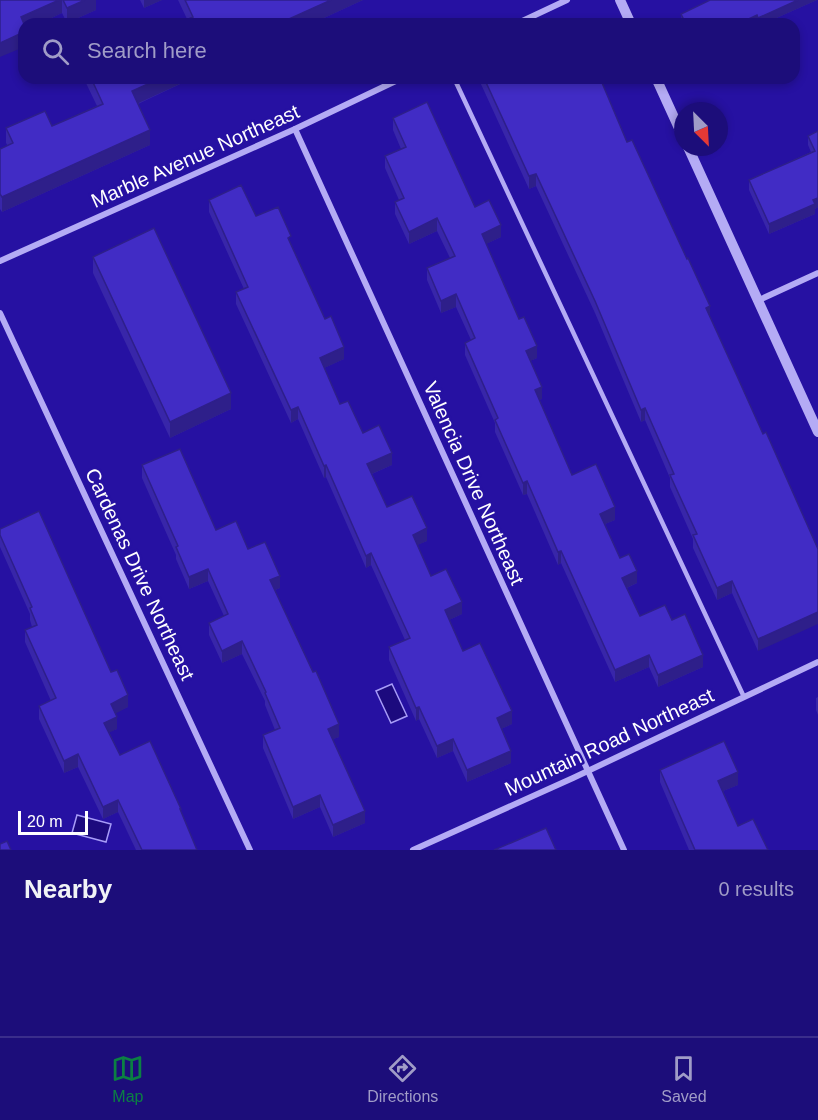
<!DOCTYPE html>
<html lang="en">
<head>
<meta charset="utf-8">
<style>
	body { margin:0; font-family:Arial,sans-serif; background:#25167f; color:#f1f3f6 }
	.compass { position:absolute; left:674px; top:102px; width:54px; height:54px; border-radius:50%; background:#1c0d7a; box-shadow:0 3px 9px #0003; rotate:156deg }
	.scale { position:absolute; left:18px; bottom:15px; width:70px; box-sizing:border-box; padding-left:6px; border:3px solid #fff; border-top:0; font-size:16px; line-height:21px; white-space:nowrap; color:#fff; -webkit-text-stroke:4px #2611a2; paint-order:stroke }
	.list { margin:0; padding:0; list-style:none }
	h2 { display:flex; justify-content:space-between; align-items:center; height:78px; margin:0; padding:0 24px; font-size:26px }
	h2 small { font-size:20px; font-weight:400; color:#a09cc7 }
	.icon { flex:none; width:33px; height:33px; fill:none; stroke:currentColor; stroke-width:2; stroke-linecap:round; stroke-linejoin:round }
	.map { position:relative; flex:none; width:818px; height:850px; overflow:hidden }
	.search { position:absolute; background:#1c0d7a; box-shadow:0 3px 9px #0003; left:18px; right:18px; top:18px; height:66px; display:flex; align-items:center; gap:15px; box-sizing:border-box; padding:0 21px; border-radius:18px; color:#a09cc7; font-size:22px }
	.sheet { height:186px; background:#1c0d7a }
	nav { display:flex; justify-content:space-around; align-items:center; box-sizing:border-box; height:84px; border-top:2px solid #3a2d8b; background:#1c0d7a; font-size:16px; color:#a09cc7 }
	nav a { display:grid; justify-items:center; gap:3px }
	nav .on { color:#0b8043 }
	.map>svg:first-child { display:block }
	.water { fill:#1c0a7e; stroke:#a79cf8; stroke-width:1.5 }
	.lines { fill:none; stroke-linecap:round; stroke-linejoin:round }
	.service { stroke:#b4abf5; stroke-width:4.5 }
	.minor { stroke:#b4abf5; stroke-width:6 }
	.tertiary { stroke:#b4abf5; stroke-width:10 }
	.wall { fill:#3826a9 }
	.shaded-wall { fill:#2e1f8a }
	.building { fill:#412cc5; stroke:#2e1f8a; stroke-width:1.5 }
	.labels { text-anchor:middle; stroke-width:5; stroke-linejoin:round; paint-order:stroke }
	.street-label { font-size:20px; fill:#fff; stroke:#2611a2 }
</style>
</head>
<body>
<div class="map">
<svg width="818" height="850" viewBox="0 0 818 850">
	<rect width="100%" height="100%" fill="#2611a2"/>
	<g class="water">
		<path d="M392,684L407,716L391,723L376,691Z"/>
		<path d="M77,815L111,824L106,842L72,833Z"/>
	</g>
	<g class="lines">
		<path class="service" d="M454,78L744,697"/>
		<g class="minor">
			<path d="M516,24L567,0"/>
			<path d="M295,129L624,850"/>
			<path d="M0,261L295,129L402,78"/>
			<path d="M759,300L818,273"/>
			<path d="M0,313L250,850"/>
			<path d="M413,850L573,778L818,662"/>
		</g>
		<g class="tertiary">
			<path d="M620,0L631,24"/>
			<path d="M656,78L683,137"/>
			<path d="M688,147L818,432"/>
		</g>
	</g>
	<g class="wall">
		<path d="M0,0H96V10L67,23L62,13L39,24H24Z"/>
		<path d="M140,0H162L144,8Z"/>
		<path d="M178,0H363L311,24L187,19Z"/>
		<path d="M710,0H817L763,24H682L681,14Z"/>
		<path d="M85,78H193L138,104L150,145L2,212L0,209V149L8,146L6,143V128L52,126L97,106L85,81Z"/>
		<path d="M480,78H600L627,142L710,317L763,434L758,651L732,593L717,600L693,548V539L670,487V478L645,420L641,422L595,313L536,186L529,189L480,82Z"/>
		<path d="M393,118L475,207L501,237L486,244L537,358L530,361L542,399L539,400L572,475L615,520L605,524L620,558L637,583L627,588L640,616L672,620L703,667L658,687L649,667L615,682L561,563L558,565L527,494L523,495L495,432V423L465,355V343L471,340L456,307L441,313L427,280V268L450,258L437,231L409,244L395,214V202L399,200L385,168V156L401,149L393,130Z"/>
		<path d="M818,131V207L815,209V214L769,234L749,190V180L811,152L808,145V136Z"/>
		<path d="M209,200L291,244L325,319L344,359L324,368L340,404L363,433L392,465L372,474L387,507L427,541L417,545L431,576L462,614L449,620L463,651L512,724L501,729L511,763L467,782L453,751L437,758L419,719L416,721L389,660V647L405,640L371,565L366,568L326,477L324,478L298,419L291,423L236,304V292L244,289L209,212Z"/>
		<path d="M93,257L231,409L170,438L93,273Z"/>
		<path d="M142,465L216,530L248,549L280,588L275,590L339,737L333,739L365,823L333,837L320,807L293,819L263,748V735L275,730L265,705V701L242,654L222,663L209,635V623L224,616L208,581L189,589L176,559V555L142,478Z"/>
		<path d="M0,529L111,672L128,707L115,713L117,729L109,732L120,755L181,813L197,850H136L118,812L103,819L78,767L64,773L39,719V706L51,701L25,642V630L32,627L30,620V614L0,547Z"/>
		<path d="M818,697V715L816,710V698Z"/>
		<path d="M660,770L738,785L723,791L738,826L768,850H689L660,782Z"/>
	</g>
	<g class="shaded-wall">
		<path d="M59,0H62V13L39,24H24L21,17Z"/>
		<path d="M85,0H96V10L67,23V8Z"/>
		<path d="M144,0H162L144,8Z"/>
		<path d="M331,0H363L311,24H278Z"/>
		<path d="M798,0H817L763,24H758V18Z"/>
		<path d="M757,15V24H738Z"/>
		<path d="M24,32V47L0,57V43Z"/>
		<path d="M161,78H193L132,106V91Z"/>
		<path d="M150,130V145L2,212V197Z"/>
		<path d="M536,174V186L529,189V176Z"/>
		<path d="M818,198V207L815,209V214L769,234V224Z"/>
		<path d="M437,218V231L409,244V232Z"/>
		<path d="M501,225V237L482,246V234Z"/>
		<path d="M456,294V307L441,313V301Z"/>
		<path d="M710,306V319L706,308Z"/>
		<path d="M537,346V358L526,363V351Z"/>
		<path d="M344,347V359L320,370V358Z"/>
		<path d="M542,387V399L535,402V390Z"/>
		<path d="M231,393V409L170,438V422Z"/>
		<path d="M298,407V419L291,423V410Z"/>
		<path d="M645,408V420L641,422V410Z"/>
		<path d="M392,453V465L367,476V464Z"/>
		<path d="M326,465V477L324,478V466Z"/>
		<path d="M527,481V494L523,495V483Z"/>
		<path d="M615,507V520L600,526V514Z"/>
		<path d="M427,528V541L413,547V535Z"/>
		<path d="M561,551V563L558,565V552Z"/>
		<path d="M371,553V565L366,568V556Z"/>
		<path d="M208,569V581L189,589V577Z"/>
		<path d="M637,571V583L622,590V578Z"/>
		<path d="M280,576V588L270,592V580Z"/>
		<path d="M732,581V593L717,600V588Z"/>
		<path d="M462,602V614L445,622V610Z"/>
		<path d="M818,612V624L758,651V639Z"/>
		<path d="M242,641V654L222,663V651Z"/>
		<path d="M649,655V667L615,682V670Z"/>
		<path d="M703,655V667L658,687V675Z"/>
		<path d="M128,695V707L111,716V704Z"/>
		<path d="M419,707V719L416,721V708Z"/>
		<path d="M512,711V724L497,731V718Z"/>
		<path d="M117,717V729L104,735V723Z"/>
		<path d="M339,724V737L328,741V729Z"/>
		<path d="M453,739V751L437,758V746Z"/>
		<path d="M511,751V763L467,782V770Z"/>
		<path d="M78,754V767L64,773V761Z"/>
		<path d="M738,772V785L718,793V781Z"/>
		<path d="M320,795V807L293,819V807Z"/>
		<path d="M118,800V812L103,819V807Z"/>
		<path d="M365,811V823L333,837V825Z"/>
	</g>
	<g class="building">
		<path d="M0,0H59L21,17L24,24V32L0,43Z"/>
		<path d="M63,0H85L67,8Z"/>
		<path d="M185,0H331L278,24H177L193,17Z"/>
		<path d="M710,0H798L758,18L757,15L738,24H686L681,14Z"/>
		<path d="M91,78H161L132,91L150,130L2,197L0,194V149L13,143L6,128L45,111L52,126L103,104Z"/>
		<path d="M484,78H600L627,142L632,140L687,259L688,258L710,306L706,308L737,376L763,434L766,432L818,549V612L758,639L732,581L717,588L693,535L697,534L670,475L674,474L645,408L641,410L595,301L536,174L529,176Z"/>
		<path d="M427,102L475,207L489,200L501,225L482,234L519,319L524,317L537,346L526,351L542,387L535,390L572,475L596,464L615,507L600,514L620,558L629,554L637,571L622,578L640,616L665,605L672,620L685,614L703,655L658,675L649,655L615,670L561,551L558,552L527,481L523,483L495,420L498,418L465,343L475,338L456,294L441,301L427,268L455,256L437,218L409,232L395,202L404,198L385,156L406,147L393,118Z"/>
		<path d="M818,131V198L813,200L815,204L769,224L749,180L815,151L808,136Z"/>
		<path d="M241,185L256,216L278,207L291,236L288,238L325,319L331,316L344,347L320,358L340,404L348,401L363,433L379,425L392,453L367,464L387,507L412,496L427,528L413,535L431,576L446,569L462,602L445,610L463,651L480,643L512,711L497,718L511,751L467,770L453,739L437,746L419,707L416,708L389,647L410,638L371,553L366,556L326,465L324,466L298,407L291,410L236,292L248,287L209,200Z"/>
		<path d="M154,228L231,393L170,422L93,257Z"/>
		<path d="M180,449L216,530L236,521L248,549L265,542L280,576L270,580L313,672L316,671L339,724L328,729L365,811L333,825L320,795L293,807L263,735L280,728L265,693L266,692L242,641L222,651L209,623L228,614L208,569L189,577L176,547L178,546L142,465Z"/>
		<path d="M39,511L111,672L117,670L128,695L111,704L117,717L104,723L120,755L150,741L181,809H180L197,850H142L118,800L103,807L78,754L64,761L39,706L56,698L25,630L37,625L30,608L32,607L0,535V529Z"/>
		<path d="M724,741L738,772L718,781L738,826L753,819L768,850H695L660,770Z"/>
		<path d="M546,828L556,850H494Z"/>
		<path d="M7,841L11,850H0V844Z"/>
	</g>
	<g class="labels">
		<g class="street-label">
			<text transform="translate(195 156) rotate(-24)" y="7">Marble Avenue Northeast</text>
			<text transform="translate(474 483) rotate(66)" y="7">Valencia Drive Northeast</text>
			<text transform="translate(140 574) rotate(65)" y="7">Cardenas Drive Northeast</text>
			<text transform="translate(609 742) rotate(-25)" y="7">Mountain Road Northeast</text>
		</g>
	</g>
</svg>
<svg class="compass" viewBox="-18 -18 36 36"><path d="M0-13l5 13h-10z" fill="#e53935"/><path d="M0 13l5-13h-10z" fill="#a09cc7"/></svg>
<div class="scale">20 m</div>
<div class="search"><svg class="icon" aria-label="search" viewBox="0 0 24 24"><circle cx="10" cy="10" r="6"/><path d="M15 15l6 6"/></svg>Search here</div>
</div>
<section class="sheet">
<h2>Nearby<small>0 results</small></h2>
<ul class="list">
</ul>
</section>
<nav>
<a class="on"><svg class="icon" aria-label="map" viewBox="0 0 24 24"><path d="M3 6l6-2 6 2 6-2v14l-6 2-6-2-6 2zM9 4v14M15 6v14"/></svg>Map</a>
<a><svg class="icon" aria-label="directions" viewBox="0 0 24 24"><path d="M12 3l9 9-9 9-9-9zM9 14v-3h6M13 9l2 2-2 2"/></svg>Directions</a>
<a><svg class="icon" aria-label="saved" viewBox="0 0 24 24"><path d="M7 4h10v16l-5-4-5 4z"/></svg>Saved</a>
</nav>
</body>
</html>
